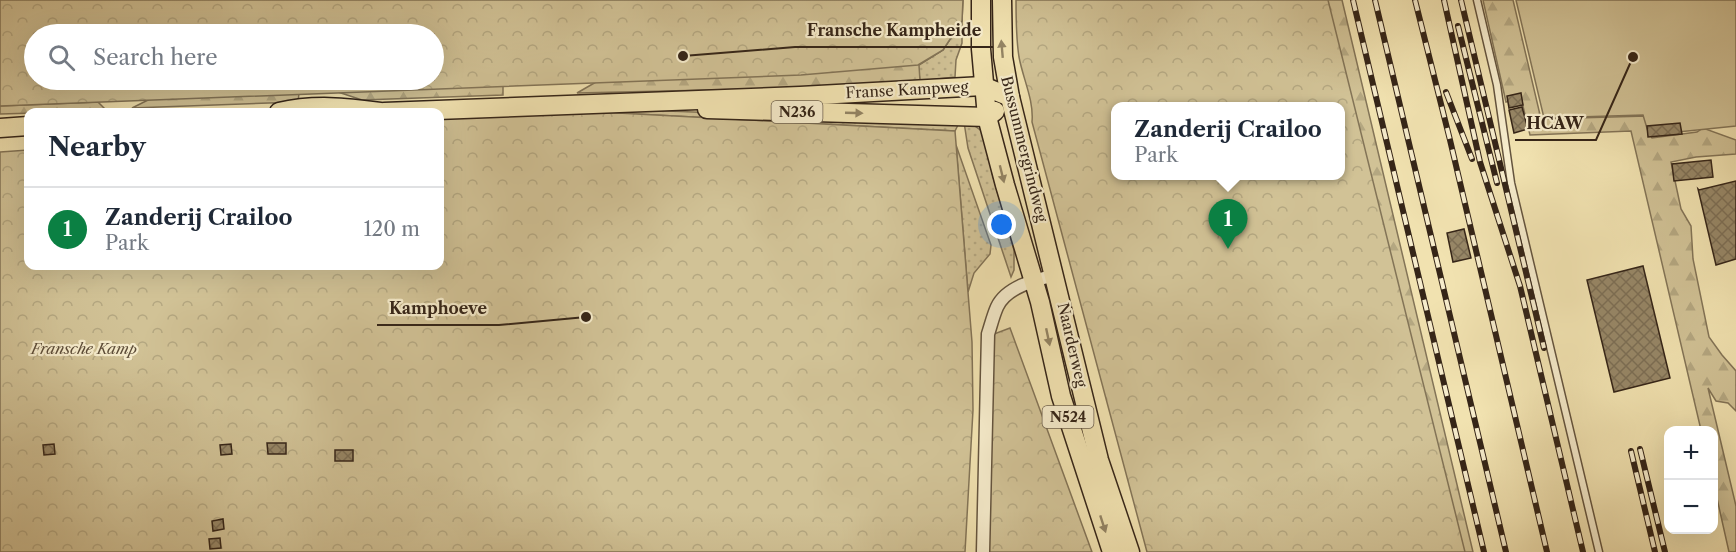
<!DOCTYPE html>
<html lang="en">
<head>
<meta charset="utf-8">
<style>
	body { margin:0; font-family:"Libre Caslon Text",serif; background:#f2f2f3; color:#1f2937 }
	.controls { position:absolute; right:18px; bottom:18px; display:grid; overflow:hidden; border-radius:12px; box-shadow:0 6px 24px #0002 }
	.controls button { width:54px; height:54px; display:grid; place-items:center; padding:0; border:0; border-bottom:2px solid #e0e1e3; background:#fff; color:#1f2937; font:30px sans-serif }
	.you { position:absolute; left:1002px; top:225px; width:21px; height:21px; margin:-15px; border:4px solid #fff; border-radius:50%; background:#1a73e8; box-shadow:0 0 0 9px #1a73e833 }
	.badge { display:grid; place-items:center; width:39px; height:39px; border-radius:50%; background:#0b8043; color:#fff; font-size:20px; font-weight:700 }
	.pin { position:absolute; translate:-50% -50px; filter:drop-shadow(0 2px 3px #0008) }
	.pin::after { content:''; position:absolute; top:32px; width:21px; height:18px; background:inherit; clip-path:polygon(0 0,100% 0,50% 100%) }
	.popup { position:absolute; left:1111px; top:102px; width:234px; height:78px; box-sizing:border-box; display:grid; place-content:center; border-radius:12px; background:#fff; filter:drop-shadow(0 2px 4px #0005); font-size:20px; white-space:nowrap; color:#747a83 }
	.popup b { font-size:22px; color:#1f2937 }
	.popup::after { content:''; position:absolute; left:50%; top:100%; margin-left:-12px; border:12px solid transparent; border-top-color:#fff }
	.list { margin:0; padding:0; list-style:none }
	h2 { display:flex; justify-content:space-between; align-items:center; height:78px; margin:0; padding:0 24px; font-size:26px }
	h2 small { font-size:20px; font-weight:400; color:#747a83 }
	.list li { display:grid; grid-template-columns:39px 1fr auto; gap:18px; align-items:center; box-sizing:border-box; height:84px; padding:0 24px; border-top:2px solid #e0e1e3 }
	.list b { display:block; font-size:22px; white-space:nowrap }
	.list p { margin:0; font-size:20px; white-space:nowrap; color:#747a83 }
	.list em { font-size:20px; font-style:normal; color:#747a83 }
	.icon { flex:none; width:33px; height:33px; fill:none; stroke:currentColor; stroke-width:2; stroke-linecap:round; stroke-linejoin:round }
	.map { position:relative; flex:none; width:1736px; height:552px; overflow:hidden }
	.search { position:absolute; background:#fff; box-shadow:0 6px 24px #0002; left:24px; top:24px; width:420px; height:66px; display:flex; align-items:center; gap:15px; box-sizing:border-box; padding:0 21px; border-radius:33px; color:#747a83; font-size:22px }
	.panel { position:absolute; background:#fff; box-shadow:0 6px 24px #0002; left:24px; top:108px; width:420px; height:162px; border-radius:12px }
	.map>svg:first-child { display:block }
	.grass { fill:url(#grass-dots); stroke:#837457; stroke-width:1.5 }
	.forest { fill:url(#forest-firs); stroke:#837457; stroke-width:1.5 }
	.park { fill:url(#park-crowns); stroke:#837457; stroke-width:1.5; fill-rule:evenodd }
	.pitch { fill:#d1c296; stroke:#837457; stroke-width:1.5 }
	.building { fill:url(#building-cross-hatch); stroke:#352518; stroke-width:1.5 }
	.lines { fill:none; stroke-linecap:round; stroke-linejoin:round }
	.lane-casing { stroke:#64543e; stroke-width:9 }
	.street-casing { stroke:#64543e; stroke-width:15 }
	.primary-casing { stroke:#352518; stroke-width:21 }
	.lane { stroke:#f6eccc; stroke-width:6 }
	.street { stroke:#f6eccc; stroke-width:12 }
	.primary { stroke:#f1e2b0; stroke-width:18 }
	.rail-casing { stroke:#352518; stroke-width:6 }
	.rail { stroke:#f6eccc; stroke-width:4; stroke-dasharray:11; stroke-linecap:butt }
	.oneway { fill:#938464 }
	.labels { text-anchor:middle; stroke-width:4.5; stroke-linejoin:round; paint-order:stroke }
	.shield { fill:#f6eccc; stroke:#6f614e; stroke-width:1.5 }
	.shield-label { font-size:14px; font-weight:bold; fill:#352518 }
	.street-label { font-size:15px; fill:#352518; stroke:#f6eccc }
	.park-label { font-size:15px; font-style:italic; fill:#5c4c38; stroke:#f6eccc }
	.leader { fill:none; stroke:#352518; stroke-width:2 }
	.callout-dot { fill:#352518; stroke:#f6eccc; stroke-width:2 }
	.callout-label { font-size:16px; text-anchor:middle; font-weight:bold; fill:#352518; stroke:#f6eccc; stroke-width:4.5; stroke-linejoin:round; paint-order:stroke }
</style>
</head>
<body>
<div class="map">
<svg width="1736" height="552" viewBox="0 0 1736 552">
	<defs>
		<pattern id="grass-dots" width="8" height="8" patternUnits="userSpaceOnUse" patternTransform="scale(1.5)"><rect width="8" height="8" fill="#d1c296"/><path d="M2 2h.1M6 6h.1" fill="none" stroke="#b4a781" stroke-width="1.8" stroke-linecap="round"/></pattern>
		<pattern id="forest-firs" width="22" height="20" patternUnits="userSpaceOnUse" patternTransform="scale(1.5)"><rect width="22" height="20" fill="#d1c296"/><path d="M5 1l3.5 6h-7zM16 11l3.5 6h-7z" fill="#b4a781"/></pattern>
		<pattern id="park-crowns" width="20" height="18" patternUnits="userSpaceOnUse" patternTransform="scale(1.5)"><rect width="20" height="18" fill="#d1c296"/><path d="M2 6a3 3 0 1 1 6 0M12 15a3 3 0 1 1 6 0" fill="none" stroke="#b4a781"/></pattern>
		<pattern id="building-cross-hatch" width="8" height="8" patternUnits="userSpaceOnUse" patternTransform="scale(1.5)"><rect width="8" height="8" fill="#978767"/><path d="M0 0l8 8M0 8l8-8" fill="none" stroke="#7c6e54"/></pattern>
	</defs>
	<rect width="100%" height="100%" fill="#f1e2b0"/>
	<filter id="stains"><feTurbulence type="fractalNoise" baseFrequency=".00333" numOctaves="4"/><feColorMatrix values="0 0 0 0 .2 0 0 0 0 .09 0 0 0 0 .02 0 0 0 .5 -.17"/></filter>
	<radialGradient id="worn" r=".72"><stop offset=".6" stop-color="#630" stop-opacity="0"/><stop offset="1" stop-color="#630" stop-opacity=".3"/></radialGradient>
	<g class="grass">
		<path d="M962,21V43L956,60L955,77L920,81L918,65L943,50Z"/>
		<path d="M642,110L902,120L958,125L955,131L580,111Z"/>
		<path d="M964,122L972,124L983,132L991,159L992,173L1014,250V270L1011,277L968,148Z"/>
		<path d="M956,145L991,245L990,254L974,273L968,292Z"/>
	</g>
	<g class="forest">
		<path d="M963,0L962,21L943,50L919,65L920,81L799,88L577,93L596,82Z"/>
		<path d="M1324,0H1342L1473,552H1452Z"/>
		<path d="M1483,0H1513L1541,119L1647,116L1648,131L1652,138L1697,132L1703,128L1736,140V154L1696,157L1671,162L1681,209L1691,226L1693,259L1709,337L1722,355L1736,371V411L1728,403L1716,401L1708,388L1736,506V552H1729L1714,485V430H1701L1631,131L1530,135L1521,98L1506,102Z"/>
		<path d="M503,85V95L362,100L338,92Z"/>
		<path d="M299,93L298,102L132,108L150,99Z"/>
		<path d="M98,102L107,111L0,114V106Z"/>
	</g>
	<g class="park">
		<path d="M0,0H963L962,21L943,50L918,65L801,75L0,106ZM434,34V80H34V34Z"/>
		<path d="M1016,0H1328L1465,552H1147L1032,122C1034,100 1023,79 1019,57C1016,38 1016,19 1016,0ZM1340,106V176H1116V106Z"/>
		<path d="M580,111L955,131L972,342L973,410L965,552H0V152L28,150V266H440V119Z"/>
		<path d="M1010,328L1092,552H986L994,334Z"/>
	</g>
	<path class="pitch" d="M1516,0H1736V126L1649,135L1643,115L1544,118Z"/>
	<g class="building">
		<path d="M1521,93L1523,105L1509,108L1507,96Z"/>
		<path d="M1522,107L1528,129L1514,133L1509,110Z"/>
		<path d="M1680,123L1682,134L1648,137L1647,126Z"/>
		<path d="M1711,160L1713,177L1674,181L1672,164Z"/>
		<path d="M1736,181V259L1716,265L1698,189L1699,190Z"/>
		<path d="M1464,229L1471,258L1453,262L1447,233Z"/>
		<path d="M1643,266L1670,378L1614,392L1587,280Z"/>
		<path d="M267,443H286V454H268Z"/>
		<path d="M54,444L55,454L44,455L43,445Z"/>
		<path d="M231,444L232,454L221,455L220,445Z"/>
		<rect x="335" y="450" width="18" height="11"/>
		<path d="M223,519L224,529L213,531L212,521Z"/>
		<path d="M220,538L221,548L210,549L209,539Z"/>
	</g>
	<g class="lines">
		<g class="lane-casing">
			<path id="lane" d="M1477,0L1497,85L1511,183L1599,552"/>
		</g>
		<g class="street-casing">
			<path id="street" d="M983,552L988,334C991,325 993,316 997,307C1006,287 1035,280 1055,275"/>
		</g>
		<g class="primary-casing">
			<g id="primary">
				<path d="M981,0V49L987,117L1005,185L1040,302L1061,396L1112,552"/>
				<path d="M1002,0L1003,57L1010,97L1099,460L1130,552"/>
				<path d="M707,109L987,117L995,111"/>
				<path d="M279,112C313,104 346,107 380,112"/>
				<path d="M384,112L800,96L983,86L1010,97"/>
				<path d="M0,128L28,126"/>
			</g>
		</g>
		<use href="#lane" class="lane"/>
		<use href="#street" class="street"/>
		<use href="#primary" class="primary"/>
		<g class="rail-casing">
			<g id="rail">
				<path d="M1353,0L1484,552"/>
				<path d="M1375,0L1506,552"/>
				<path d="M1415,0L1450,140L1547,552"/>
				<path d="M1444,0L1480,162L1520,286L1583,552"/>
				<path d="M1461,0L1544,348"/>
				<path d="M1458,26L1497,183"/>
				<path d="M1446,92L1472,159"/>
				<path d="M1640,449L1665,552"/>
				<path d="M1631,451L1655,552"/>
			</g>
		</g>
		<use href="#rail" class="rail"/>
	</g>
	<defs><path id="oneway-solid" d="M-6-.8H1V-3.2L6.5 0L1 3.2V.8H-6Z" transform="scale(1.5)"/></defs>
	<g class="oneway">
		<use href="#oneway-solid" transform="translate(1002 49) rotate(-95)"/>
		<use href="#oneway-solid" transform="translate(854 113) rotate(2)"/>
		<use href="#oneway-solid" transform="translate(1002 174) rotate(76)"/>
		<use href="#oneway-solid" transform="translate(1048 337) rotate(78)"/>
		<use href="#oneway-solid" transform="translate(1103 524) rotate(72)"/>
	</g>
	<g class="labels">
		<g class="shield">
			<rect x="771.5" y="101" width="51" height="22" rx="4.5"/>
			<rect x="1042.5" y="406" width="51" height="22" rx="4.5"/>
		</g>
		<g class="shield-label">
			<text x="797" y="117">N236</text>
			<text x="1068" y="422">N524</text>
		</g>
		<g class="street-label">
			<text transform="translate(907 90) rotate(-3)" y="5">Franse Kampweg</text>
			<text transform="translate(1024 149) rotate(76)" y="5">Bussummergrindweg</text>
			<text transform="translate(1072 345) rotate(77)" y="5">Naarderweg</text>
		</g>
		<g class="park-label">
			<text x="84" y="354">Fransche Kamp</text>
		</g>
	</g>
	<path class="leader" d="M683 56L795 47H993M1633 57L1596 140H1515M586 317L499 325H377"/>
	<g class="callout-dot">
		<circle cx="683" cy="56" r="6"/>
		<circle cx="1633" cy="57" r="6"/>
		<circle cx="586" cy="317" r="6"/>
	</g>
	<g class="callout-label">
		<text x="894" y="36">Fransche Kampheide</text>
		<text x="1555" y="129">HCAW</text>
		<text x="438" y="314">Kamphoeve</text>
	</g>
	<rect width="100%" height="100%" filter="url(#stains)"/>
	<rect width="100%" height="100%" fill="url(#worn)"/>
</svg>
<div class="controls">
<button>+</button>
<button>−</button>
</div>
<div class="you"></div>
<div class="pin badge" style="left:1228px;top:249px">1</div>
<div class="popup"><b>Zanderij Crailoo</b>Park</div>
<div class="search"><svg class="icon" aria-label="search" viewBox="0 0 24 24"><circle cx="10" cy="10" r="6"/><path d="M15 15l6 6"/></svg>Search here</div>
<section class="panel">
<h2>Nearby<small></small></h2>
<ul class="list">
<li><span class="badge">1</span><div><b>Zanderij Crailoo</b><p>Park</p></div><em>120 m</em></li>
</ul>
</section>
</div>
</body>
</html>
